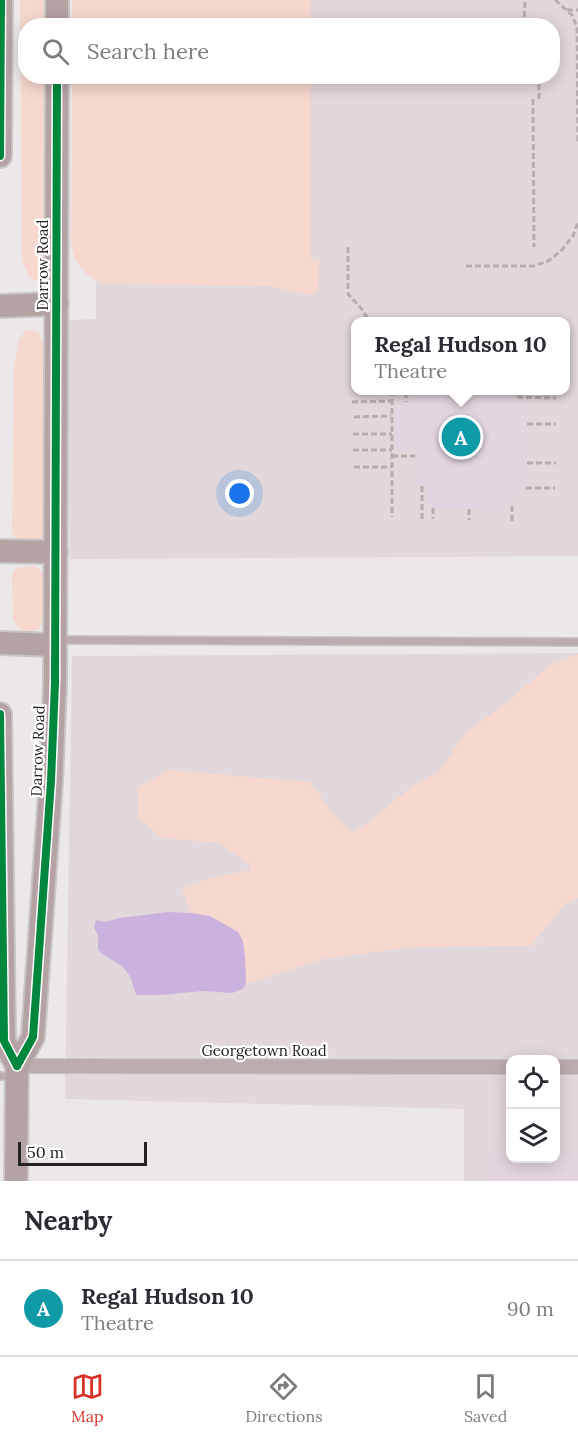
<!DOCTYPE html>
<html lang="en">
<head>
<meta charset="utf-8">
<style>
	body { margin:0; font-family:Lora,serif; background:#f2f2f3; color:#2b2b33 }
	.controls { position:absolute; right:18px; bottom:18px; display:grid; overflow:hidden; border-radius:12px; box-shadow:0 3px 15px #0003 }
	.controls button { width:54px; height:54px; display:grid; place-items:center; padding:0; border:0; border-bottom:2px solid #e1e1e2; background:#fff; color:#2b2b33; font:30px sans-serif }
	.scale { position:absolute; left:18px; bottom:15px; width:129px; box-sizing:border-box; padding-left:6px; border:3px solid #252223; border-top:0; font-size:16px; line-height:21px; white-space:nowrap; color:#252223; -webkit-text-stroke:4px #fff; paint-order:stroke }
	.you { position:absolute; left:240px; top:494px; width:21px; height:21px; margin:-15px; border:4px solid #fff; border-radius:50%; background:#1a73e8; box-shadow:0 0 0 9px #1a73e833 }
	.badge { display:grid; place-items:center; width:39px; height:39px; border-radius:50%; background:#d93025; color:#fff; font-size:20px; font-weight:700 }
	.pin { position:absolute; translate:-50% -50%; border:3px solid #fff; box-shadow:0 2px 6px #0006 }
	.popup { position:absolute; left:351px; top:317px; width:219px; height:78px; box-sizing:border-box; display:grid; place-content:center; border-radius:12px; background:#fff; filter:drop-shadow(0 2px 4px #0005); font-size:20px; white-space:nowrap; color:#7c7c81 }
	.popup b { font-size:22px; color:#2b2b33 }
	.popup::after { content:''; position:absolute; left:50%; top:100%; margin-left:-12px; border:12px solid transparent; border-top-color:#fff }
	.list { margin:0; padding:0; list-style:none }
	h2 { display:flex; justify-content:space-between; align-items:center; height:78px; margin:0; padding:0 24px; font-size:26px }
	h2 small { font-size:20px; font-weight:400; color:#7c7c81 }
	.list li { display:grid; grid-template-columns:39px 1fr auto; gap:18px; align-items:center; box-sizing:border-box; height:96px; padding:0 24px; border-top:2px solid #e1e1e2 }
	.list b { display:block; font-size:22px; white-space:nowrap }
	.list p { margin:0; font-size:20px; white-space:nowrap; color:#7c7c81 }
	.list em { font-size:20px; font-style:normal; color:#7c7c81 }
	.icon { flex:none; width:33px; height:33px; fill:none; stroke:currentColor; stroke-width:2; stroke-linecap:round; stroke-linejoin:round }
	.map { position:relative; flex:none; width:578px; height:1181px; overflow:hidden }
	.search { position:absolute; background:#fff; box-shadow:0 3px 15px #0003; left:18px; right:18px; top:18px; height:66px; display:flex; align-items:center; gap:15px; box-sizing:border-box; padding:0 21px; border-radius:24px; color:#7c7c81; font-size:22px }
	.sheet { height:174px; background:#fff }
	nav { display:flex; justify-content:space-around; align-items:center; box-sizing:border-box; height:84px; border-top:2px solid #e1e1e2; background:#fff; font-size:16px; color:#7c7c81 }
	nav a { display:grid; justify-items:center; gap:3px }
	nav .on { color:#d93025 }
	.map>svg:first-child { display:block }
	.built { fill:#e2d7da; fill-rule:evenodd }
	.green { fill:#f6d8ce }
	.water { fill:#cbb2de }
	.building { fill:#e3d5df }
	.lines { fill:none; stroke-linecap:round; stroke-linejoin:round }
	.service-casing { stroke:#c7c5c5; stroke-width:10 }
	.minor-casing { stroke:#c7c5c5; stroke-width:16 }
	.primary-casing { stroke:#c7c5c5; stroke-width:26 }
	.path { stroke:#b8adae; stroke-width:3; stroke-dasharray:6 3; stroke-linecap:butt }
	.service { stroke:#bdacad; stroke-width:7 }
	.minor { stroke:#bdacad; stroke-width:14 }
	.primary { stroke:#b5a2a3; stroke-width:22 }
	.cycleway-casing { stroke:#fff; stroke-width:11 }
	.cycleway { stroke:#00873e; stroke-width:8 }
	.labels { text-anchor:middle; stroke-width:4.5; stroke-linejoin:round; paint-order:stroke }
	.street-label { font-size:15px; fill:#252223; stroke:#fff }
</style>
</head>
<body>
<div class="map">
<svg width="578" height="1181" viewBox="0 0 578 1181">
	<rect width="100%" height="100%" fill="#ece8e9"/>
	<g class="built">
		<path d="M96,0H578V556L70,559L66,320L96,319V77L552,76V26L96,25ZM356,322H566V390H356Z"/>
		<path d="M578,653V1181H464V1109L65,1099L72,656ZM510,1060H556V1158H510Z"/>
	</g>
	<g class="green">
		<path d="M20,0H47V25L26,26V76L47,77L42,281C28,283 26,270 22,259Z"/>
		<rect x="72" y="0" width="239" height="25"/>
		<path d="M72,77H311V259H319V287L314,295C298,294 284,288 268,286L105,284C83,275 74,265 71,242Z"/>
		<path d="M26,330L38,332L42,340L47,362L46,535L41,541L25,543L12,534L14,366L19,339Z"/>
		<path d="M35,566L44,574L43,620L39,629L26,634L18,628L13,619L12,576L16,568Z"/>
		<path d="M578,654V898L564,905L531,946L412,947L323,959L246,984V973L210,916L191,913L182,889L208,879L249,870L250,865L219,843L163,838L138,818V787L169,770L310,782L334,815L352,832L369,822L412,786L440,771L464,734L510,700L548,666Z"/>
	</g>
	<path class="water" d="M168,912L191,913L210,916L238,932L243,941L245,957L246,984L243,989L232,993L203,991L161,995H137C132,987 133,979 127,972C119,961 107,959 98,950V935L94,928L96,920L105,922L120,918Z"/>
	<g class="building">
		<path d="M414,390H517V401H528L526,490H515V505H505V509L428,508V484H416L415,450L396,451L395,402H414Z"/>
		<path d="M510,1151V1158H555V1151H578V1181H487L486,1152Z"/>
	</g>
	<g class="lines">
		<g class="service-casing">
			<g id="service">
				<path d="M57,640L578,642"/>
				<path d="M0,1076L15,1077"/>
			</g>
		</g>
		<g class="minor-casing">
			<g id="minor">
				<path d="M17,1066L510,1067"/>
				<path d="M556,1067H578"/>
			</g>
		</g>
		<g class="primary-casing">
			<g id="primary">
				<path d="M57,26V0"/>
				<path d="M0,156L1,0"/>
				<path d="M0,306L57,304"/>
				<path d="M0,551L56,552"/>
				<path d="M0,643L55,645"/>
				<path d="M0,714L4,1041L17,1066"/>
				<path d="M16,1181L17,1066L33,1037L51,781L55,683L57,76"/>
			</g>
		</g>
		<g class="path">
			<path d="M555,0L572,15L577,27L578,143"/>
			<path d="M567,10H578"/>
			<path d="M524,26L525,0"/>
			<path d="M533,99L534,247"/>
			<path d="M539,99V76"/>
			<path d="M348,247V294L361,308L370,322"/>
			<path d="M466,266H534L548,261L561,251L573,236L578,222"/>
			<path d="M353,382H356"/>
			<path d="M392,390V517"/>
			<path d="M392,392L414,391"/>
			<path d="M406,392V402"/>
			<path d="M517,397L556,398"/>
			<path d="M352,402L392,401"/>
			<path d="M354,417L391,416"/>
			<path d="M527,424H556"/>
			<path d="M353,434H392"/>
			<path d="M353,450H392"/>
			<path d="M392,456H415"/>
			<path d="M527,463H556"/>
			<path d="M354,467H391"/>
			<path d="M526,488H555"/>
			<path d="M433,508V519"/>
			<path d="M469,509V520"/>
			<path d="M422,519V484"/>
			<path d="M512,521V505"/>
		</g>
		<use href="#service" class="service"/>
		<use href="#minor" class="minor"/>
		<use href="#primary" class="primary"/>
		<g class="cycleway-casing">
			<g id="cycleway">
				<path d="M0,156L1,0"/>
				<path d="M0,714L4,1041L17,1066"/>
				<path d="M17,1066L33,1037L51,781L55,683L57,76"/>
			</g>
		</g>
		<use href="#cycleway" class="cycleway"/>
	</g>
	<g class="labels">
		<g class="street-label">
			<text transform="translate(43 265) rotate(-90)" y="5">Darrow Road</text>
			<text transform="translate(38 751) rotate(-88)" y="5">Darrow Road</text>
			<text x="264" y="1056">Georgetown Road</text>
		</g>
	</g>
</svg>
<div class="controls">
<button><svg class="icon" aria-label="locate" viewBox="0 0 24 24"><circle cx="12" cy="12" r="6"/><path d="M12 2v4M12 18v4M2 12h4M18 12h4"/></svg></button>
<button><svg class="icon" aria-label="layers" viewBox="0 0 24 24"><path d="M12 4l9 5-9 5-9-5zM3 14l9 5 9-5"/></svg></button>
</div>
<div class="scale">50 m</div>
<div class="you"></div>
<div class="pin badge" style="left:461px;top:437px;background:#0f9aa8">A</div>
<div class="popup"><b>Regal Hudson 10</b>Theatre</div>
<div class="search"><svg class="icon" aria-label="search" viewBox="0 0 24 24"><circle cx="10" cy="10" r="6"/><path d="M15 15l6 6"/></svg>Search here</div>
</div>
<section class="sheet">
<h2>Nearby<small></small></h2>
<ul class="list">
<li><span class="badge" style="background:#0f9aa8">A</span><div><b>Regal Hudson 10</b><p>Theatre</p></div><em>90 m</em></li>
</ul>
</section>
<nav>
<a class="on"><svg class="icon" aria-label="map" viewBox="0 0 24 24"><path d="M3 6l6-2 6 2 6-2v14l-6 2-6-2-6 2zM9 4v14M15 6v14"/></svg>Map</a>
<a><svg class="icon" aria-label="directions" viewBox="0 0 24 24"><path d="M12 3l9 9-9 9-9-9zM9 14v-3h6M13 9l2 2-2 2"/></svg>Directions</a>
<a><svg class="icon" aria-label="saved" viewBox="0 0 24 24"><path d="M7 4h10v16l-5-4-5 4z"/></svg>Saved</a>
</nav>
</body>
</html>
